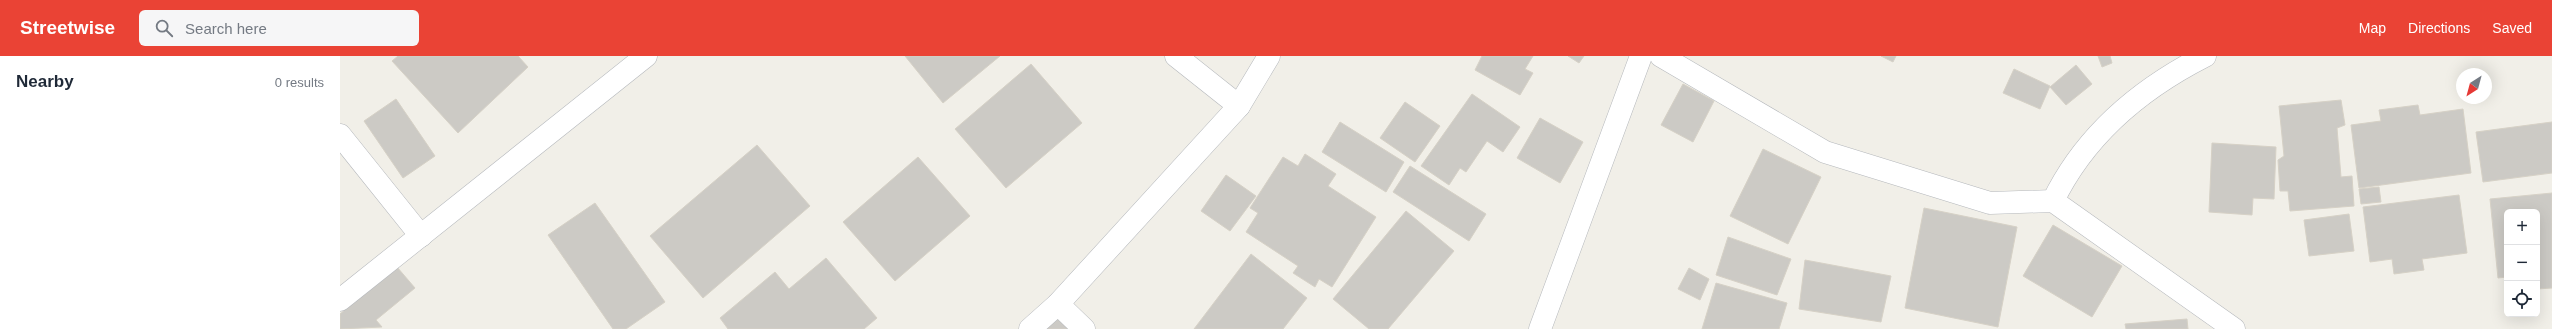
<!DOCTYPE html>
<html lang="en">
<head>
<meta charset="utf-8">
<style>
	body { margin:0; font-family:Arial,sans-serif; background:#f6f6f7; color:#1f2937 }
	.controls { position:absolute; right:12px; bottom:12px; display:grid; overflow:hidden; border-radius:6px; box-shadow:0 4px 16px #0002 }
	.controls button { width:36px; height:36px; display:grid; place-items:center; padding:0; border:0; border-bottom:1px solid #e0e1e3; background:#fff; color:#1f2937; font:20px sans-serif }
	.compass { position:absolute; left:2116px; top:12px; width:36px; height:36px; border-radius:50%; background:#fff; box-shadow:0 4px 16px #0002; rotate:216deg }
	.list { margin:0; padding:0; list-style:none }
	h2 { display:flex; justify-content:space-between; align-items:center; height:52px; margin:0; padding:0 16px; font-size:17px }
	h2 small { font-size:13px; font-weight:400; color:#747a83 }
	.icon { flex:none; width:22px; height:22px; fill:none; stroke:currentColor; stroke-width:2; stroke-linecap:round; stroke-linejoin:round }
	.map { position:relative; flex:none; width:2212px; height:273px; overflow:hidden }
	header { display:flex; align-items:center; gap:24px; box-sizing:border-box; height:56px; padding:0 20px; background:#ea4335; color:#fff }
	header strong { font-size:19px }
	nav { display:flex; gap:22px; margin-inline-start:auto; font-size:14px }
	.search { width:280px; height:36px; background:#f6f6f7; display:flex; align-items:center; gap:10px; box-sizing:border-box; padding:0 14px; border-radius:6px; color:#747a83; font-size:15px }
	main { display:flex }
	aside { flex:1; background:#fff }
	.map>svg:first-child { display:block }
	.building { fill:#cccac5; stroke:#d6d1c6 }
	.lines { fill:none; stroke-linecap:round; stroke-linejoin:round }
	.street-casing { stroke:#b5b8bc; stroke-width:23 }
	.street { stroke:#fff; stroke-width:22 }
</style>
</head>
<body>
<header>
<strong>Streetwise</strong>
<div class="search"><svg class="icon" aria-label="search" viewBox="0 0 24 24"><circle cx="10" cy="10" r="6"/><path d="M15 15l6 6"/></svg>Search here</div>
<nav><a>Map</a><a>Directions</a><a>Saved</a></nav>
</header>
<main>
<aside>
<h2>Nearby<small>0 results</small></h2>
<ul class="list">
</ul>
</aside>
<div class="map">
<svg width="2212" height="273" viewBox="0 0 2212 273">
	<rect width="100%" height="100%" fill="#f1efe8"/>
	<g class="building">
		<path d="M58,0H178L188,11L118,77L52,5Z"/>
		<path d="M565,0H660L603,47Z"/>
		<path d="M1142,0H1193L1185,13L1193,17L1180,39L1135,14Z"/>
		<path d="M1228,0H1244L1239,7Z"/>
		<path d="M1541,0H1556L1553,6Z"/>
		<path d="M1758,0H1770L1772,7L1762,11Z"/>
		<path d="M691,8L742,67L666,132L615,73Z"/>
		<path d="M1736,9L1752,28L1726,49L1710,31Z"/>
		<path d="M1674,13L1710,30L1700,53L1663,37Z"/>
		<path d="M1343,28L1374,45L1353,86L1321,69Z"/>
		<path d="M1132,38L1180,71L1163,96L1147,85L1126,116L1120,112L1109,129L1081,110Z"/>
		<path d="M56,43L95,100L63,122L24,65Z"/>
		<path d="M2001,44L2005,69L1997,72L2001,121L2012,120L2014,150L1950,155L1948,135H1940L1938,104L1944,100L1939,50Z"/>
		<path d="M1065,46L1100,70L1075,106L1040,82Z"/>
		<path d="M2078,49L2080,59L2123,53L2131,117L2019,132L2011,69L2041,65L2039,54Z"/>
		<path d="M1200,62L1243,86L1220,127L1177,102Z"/>
		<path d="M1000,66L1064,106L1046,136L982,96Z"/>
		<path d="M2212,66V117L2143,126L2136,76Z"/>
		<path d="M1872,87L1936,91L1934,143L1913,142L1912,159L1869,156Z"/>
		<path d="M417,89L470,150L363,242L310,180Z"/>
		<path d="M1423,93L1481,121L1448,188L1390,160Z"/>
		<path d="M965,98L996,118L988,130L1036,161L992,231L979,223L975,231L953,217L958,210L906,176L918,157L910,152L943,101L958,110Z"/>
		<path d="M578,101L630,160L555,225L503,166Z"/>
		<path d="M1070,110L1146,158L1129,185L1053,136Z"/>
		<path d="M886,119L916,140L890,175L861,155Z"/>
		<path d="M2039,131L2041,146L2021,148L2019,133Z"/>
		<path d="M2212,137V232L2197,233V156H2167V221L2158,222L2150,143Z"/>
		<path d="M2119,139L2127,197L2082,203L2084,214L2054,218L2052,203L2030,206L2023,151Z"/>
		<path d="M255,147L325,246L286,273H273L208,179Z"/>
		<path d="M1584,152L1677,171L1658,271L1565,252Z"/>
		<path d="M1066,155L1114,195L1048,273H1029L993,243Z"/>
		<path d="M2009,158L2014,195L1969,200L1964,164Z"/>
		<path d="M1713,169L1782,210L1752,261L1683,220Z"/>
		<path d="M1388,181L1451,203L1437,239L1376,219Z"/>
		<path d="M911,198L967,242L943,273H854Z"/>
		<path d="M486,202L537,262L524,273H388L380,262L435,216L449,233Z"/>
		<path d="M1465,204L1551,220L1541,266L1459,253Z"/>
		<path d="M57,211L75,232L36,264L42,271L0,273V258Z"/>
		<path d="M1349,212L1369,223L1360,244L1338,233Z"/>
		<path d="M1376,227L1447,247L1439,273H1362Z"/>
		<path d="M715,258L731,273H701Z"/>
		<path d="M1847,263L1848,273H1786L1785,268Z"/>
	</g>
	<g class="lines">
		<g class="street-casing">
			<g id="street">
				<path d="M836,0L899,50"/>
				<path d="M1321,0L1485,96L1650,147L1713,145L1894,273"/>
				<path d="M0,79L81,180"/>
				<path d="M1713,145C1745,79 1800,33 1865,0"/>
				<path d="M0,244L306,0"/>
				<path d="M718,248L744,273"/>
				<path d="M690,273L718,248L899,50L929,0"/>
				<path d="M1200,273L1301,0"/>
			</g>
		</g>
		<use href="#street" class="street"/>
	</g>
</svg>
<div class="controls">
<button>+</button>
<button>−</button>
<button><svg class="icon" aria-label="locate" viewBox="0 0 24 24"><circle cx="12" cy="12" r="6"/><path d="M12 2v4M12 18v4M2 12h4M18 12h4"/></svg></button>
</div>
<svg class="compass" viewBox="-18 -18 36 36"><path d="M0-13l5 13h-10z" fill="#e53935"/><path d="M0 13l5-13h-10z" fill="#747a83"/></svg>
</div>
</main>
</body>
</html>
